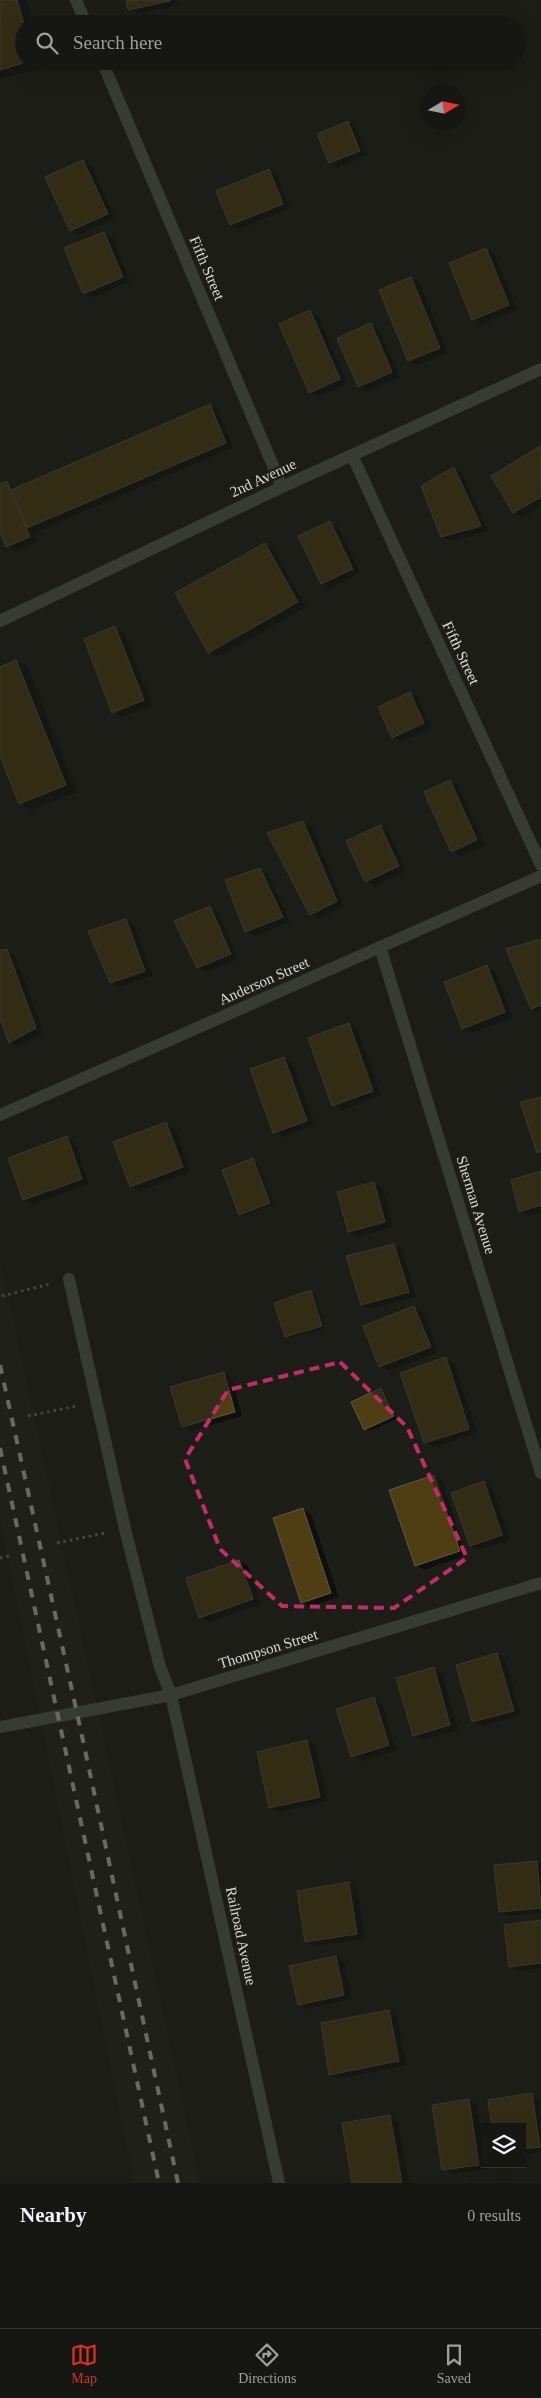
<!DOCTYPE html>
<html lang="en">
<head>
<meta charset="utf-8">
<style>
	body { margin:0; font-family:Georgia,serif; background:#1f1f1b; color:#f1f3f6 }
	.controls { position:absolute; right:15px; bottom:15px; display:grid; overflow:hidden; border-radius:0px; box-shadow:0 5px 20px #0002 }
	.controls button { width:45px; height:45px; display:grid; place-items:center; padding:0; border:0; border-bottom:1px solid #353532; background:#161612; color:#f1f3f6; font:25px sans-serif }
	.compass { position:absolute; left:421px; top:85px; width:45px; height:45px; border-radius:50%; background:#161612; box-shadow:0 5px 20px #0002; rotate:80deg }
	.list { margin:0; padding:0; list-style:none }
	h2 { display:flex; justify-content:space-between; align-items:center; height:65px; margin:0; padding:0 20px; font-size:21px }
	h2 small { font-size:16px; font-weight:400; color:#9e9f9f }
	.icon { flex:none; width:28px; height:28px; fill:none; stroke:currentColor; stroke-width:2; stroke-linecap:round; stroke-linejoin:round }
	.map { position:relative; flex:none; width:541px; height:2183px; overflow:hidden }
	.search { position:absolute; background:#161612; box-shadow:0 5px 20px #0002; left:15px; right:15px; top:15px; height:55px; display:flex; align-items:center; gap:12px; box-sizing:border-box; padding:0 18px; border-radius:28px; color:#9e9f9f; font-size:19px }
	.sheet { height:145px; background:#161612 }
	nav { display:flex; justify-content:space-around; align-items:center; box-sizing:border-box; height:70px; border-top:1px solid #353532; background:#161612; font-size:14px; color:#9e9f9f }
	nav a { display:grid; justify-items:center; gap:2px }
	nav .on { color:#d93025 }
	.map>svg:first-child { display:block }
	.built { fill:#232519 }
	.shadow { fill:#0007 }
	.building { fill:#4f3e13; stroke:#5a5750 }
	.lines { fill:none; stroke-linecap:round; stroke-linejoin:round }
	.path { stroke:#777873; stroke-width:3; stroke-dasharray:2.5 4; stroke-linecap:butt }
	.minor { stroke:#556354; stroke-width:12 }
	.rail { stroke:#c5c6c1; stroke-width:4; stroke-dasharray:9 9; stroke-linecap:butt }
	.marked { fill:none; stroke:#c42c67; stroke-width:4; stroke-dasharray:10 6; stroke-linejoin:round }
	.labels { text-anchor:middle; stroke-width:5; stroke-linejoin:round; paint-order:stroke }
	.street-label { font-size:15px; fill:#dadbd7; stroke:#1d1e18 }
</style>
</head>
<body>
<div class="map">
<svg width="541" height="2183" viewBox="0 0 541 2183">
	<rect width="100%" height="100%" fill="#1d1e18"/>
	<path class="built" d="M0,1259L200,2183H134L0,1519Z"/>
	<g class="shadow">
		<path d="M0,0H27L33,24H24V61H44L46,66L0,79Z"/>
		<path d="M127,0H177L178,5L138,14L129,9Z"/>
		<path d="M348,122L356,127L368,155L338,167L330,162Z"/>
		<path d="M83,161L92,166L115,218L79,235L71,230Z"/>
		<path d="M268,170L277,175L290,208L239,229L231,224Z"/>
		<path d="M104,233L113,238L130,282L92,297L84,293Z"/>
		<path d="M486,250L495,255L517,310L482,324L473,319Z"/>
		<path d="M411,278L420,283L448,353L417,365L409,360Z"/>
		<path d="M310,312L319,317L347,384L318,396L310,392Z"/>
		<path d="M371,325L379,330L400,377L368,391L359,386Z"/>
		<path d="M209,406L218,411L233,447L34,533L38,542L15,551L7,546L0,529V486L7,483L16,489Z"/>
		<path d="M540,447L541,506L523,517L514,512L493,476Z"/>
		<path d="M454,468L462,473L488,531L451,541L442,536Z"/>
		<path d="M330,522L338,527L360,573L330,588L322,583Z"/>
		<path d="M265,544L273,549L306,607L218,657L209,652Z"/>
		<path d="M115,628L124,633L152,705L122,717L113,712Z"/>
		<path d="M16,661L28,668L77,792L31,810L20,803L0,753V668Z"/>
		<path d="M410,694L418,698L431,728L401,742L393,737Z"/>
		<path d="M449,781L458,786L485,845L461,856L452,851Z"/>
		<path d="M303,823L312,827L344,906L319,919L311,914Z"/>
		<path d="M380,827L388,831L406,871L374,886L366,881Z"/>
		<path d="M259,869L268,874L290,922L255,936L246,931Z"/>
		<path d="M210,908L218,913L238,959L206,972L198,967Z"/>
		<path d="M126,920L134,925L153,975L119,987L111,982Z"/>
		<path d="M541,940V1012L540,1013L532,1008Z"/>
		<path d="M7,951L15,956L44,1033L18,1047L10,1042L0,1014V952Z"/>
		<path d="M486,966L495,971L513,1017L472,1033L463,1028Z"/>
		<path d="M349,1024L357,1029L381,1095L342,1110L333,1105Z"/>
		<path d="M284,1058L293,1063L315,1125L282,1137L274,1132Z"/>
		<path d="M166,1124L175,1129L190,1172L139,1191L131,1186Z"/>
		<path d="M67,1138L75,1142L89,1184L32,1204L24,1199Z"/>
		<path d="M253,1160L257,1162L274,1205L244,1216L240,1214Z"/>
		<path d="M541,1173V1212L529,1216L520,1211Z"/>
		<path d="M374,1184L383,1189L393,1227L358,1236L349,1232Z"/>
		<path d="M394,1246L402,1250L416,1297L370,1309L362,1304Z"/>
		<path d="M311,1291L315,1294L325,1328L290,1338L286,1336Z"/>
		<path d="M414,1307L423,1312L438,1352L389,1371L380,1366Z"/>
		<path d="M446,1359L455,1364L477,1433L434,1447L425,1442Z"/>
		<path d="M224,1373L232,1378L242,1416L191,1431L183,1426Z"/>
		<path d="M381,1389L385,1391L397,1419L369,1431L365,1429Z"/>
		<path d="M434,1476L442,1481L467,1555L424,1570L416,1565Z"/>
		<path d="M484,1483L492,1488L510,1540L479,1550L471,1545Z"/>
		<path d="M303,1509L311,1514L339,1597L310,1607L302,1602Z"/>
		<path d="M239,1561L248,1566L261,1604L209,1622L200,1617Z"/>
		<path d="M497,1654L505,1659L521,1715L482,1726L473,1722Z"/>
		<path d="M434,1669L442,1673L458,1730L422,1740L414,1735Z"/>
		<path d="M374,1699L382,1704L396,1750L361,1761L353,1756Z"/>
		<path d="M307,1742L315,1746L328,1801L279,1812L271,1808Z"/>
		<path d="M537,1862L541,1864V1913L508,1916L500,1911Z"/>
		<path d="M349,1883L357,1888L365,1938L315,1946L307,1942Z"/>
		<path d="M541,1921V1968L519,1971L510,1966Z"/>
		<path d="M335,1957L344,1962L352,1999L308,2009L299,2004Z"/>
		<path d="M388,2011L397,2016L406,2065L339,2079L330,2074Z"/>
		<path d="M531,2094L540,2099L541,2152L522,2155V2127Z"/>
		<path d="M469,2101L477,2105L487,2169L452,2174L443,2169Z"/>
		<path d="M390,2116L398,2121L409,2183H353Z"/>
	</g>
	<g class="building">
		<path d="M0,0H17L24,24V61H29L0,70Z"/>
		<path d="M126,0H170V1L128,10Z"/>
		<path d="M348,121L360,151L329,163L317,134Z"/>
		<path d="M83,160L108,214L70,231L45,177Z"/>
		<path d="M269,169L283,204L230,225L216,191Z"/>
		<path d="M104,232L123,277L83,294L64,248Z"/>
		<path d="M486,248L509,305L472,320L449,263Z"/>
		<path d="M411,277L440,348L408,361L379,290Z"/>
		<path d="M310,310L340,379L309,393L279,324Z"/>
		<path d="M371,323L392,372L358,387L337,338Z"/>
		<path d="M210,404L226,443L27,528L11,490Z"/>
		<path d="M540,446L541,497L513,513L491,476Z"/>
		<path d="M454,467L481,526L441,537L421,486Z"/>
		<path d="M7,481L30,537L6,547L0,533V484Z"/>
		<path d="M330,521L353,569L321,584L298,536Z"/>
		<path d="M265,543L298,602L208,653L175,593Z"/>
		<path d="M115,626L144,700L112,713L84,639Z"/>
		<path d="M16,660L66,785L19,804L0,756V667Z"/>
		<path d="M410,692L424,723L392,738L378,707Z"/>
		<path d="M450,780L477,840L451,852L424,792Z"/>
		<path d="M303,821L337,901L310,915L267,833Z"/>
		<path d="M380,825L399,866L365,882L346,841Z"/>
		<path d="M260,868L283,917L245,932L225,880Z"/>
		<path d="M210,906L231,954L197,968L174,921Z"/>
		<path d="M126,919L145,971L110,983L88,931Z"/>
		<path d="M541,939V1005L531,1009L506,949Z"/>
		<path d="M7,949L36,1028L9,1043L0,1018V950Z"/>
		<path d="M487,965L505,1012L462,1029L444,982Z"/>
		<path d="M349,1023L373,1091L332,1106L308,1038Z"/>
		<path d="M284,1057L307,1121L273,1133L250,1069Z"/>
		<path d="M541,1097V1151L537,1153L520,1102Z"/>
		<path d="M166,1122L183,1167L130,1187L113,1142Z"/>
		<path d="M67,1136L82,1179L23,1200L8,1158Z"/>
		<path d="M253,1158L270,1203L239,1215L222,1170Z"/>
		<path d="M541,1171V1205L519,1212L511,1180Z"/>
		<path d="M374,1182L385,1222L348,1232L337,1192Z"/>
		<path d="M394,1244L409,1292L361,1305L346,1256Z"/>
		<path d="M311,1290L322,1326L285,1337L274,1303Z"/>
		<path d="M414,1306L431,1347L379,1367L363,1326Z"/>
		<path d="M446,1357L469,1429L424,1443L400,1373Z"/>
		<path d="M224,1372L235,1412L182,1427L170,1387Z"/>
		<path d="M381,1388L394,1416L364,1430L351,1402Z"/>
		<path d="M434,1475L460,1551L415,1566L389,1490Z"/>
		<path d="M484,1481L502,1535L470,1546L451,1493Z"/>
		<path d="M303,1508L331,1593L301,1603L273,1518Z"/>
		<path d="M239,1560L253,1599L199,1618L186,1578Z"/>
		<path d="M497,1653L514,1711L472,1722L456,1665Z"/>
		<path d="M434,1667L450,1725L413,1736L396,1678Z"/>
		<path d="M374,1697L389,1745L351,1757L336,1709Z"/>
		<path d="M307,1740L320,1797L269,1808L257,1752Z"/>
		<path d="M537,1861L541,1908L499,1912L494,1865Z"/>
		<path d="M349,1882L357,1934L305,1942L297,1891Z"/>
		<path d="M541,1920V1963L509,1967L504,1925Z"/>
		<path d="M336,1956L344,1995L298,2005L289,1966Z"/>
		<path d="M389,2010L399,2061L329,2075L321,2023Z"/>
		<path d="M532,2093L540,2147L522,2149V2127H492L488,2100Z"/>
		<path d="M469,2099L479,2165L442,2170L432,2105Z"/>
		<path d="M390,2115L402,2183H352L342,2123Z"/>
	</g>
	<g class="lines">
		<g class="path">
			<path d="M2,1296L50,1284"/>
			<path d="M28,1416L77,1406"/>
			<path d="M57,1543L105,1533"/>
			<path d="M0,1558L9,1556"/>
		</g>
		<g class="minor">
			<path d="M76,0L86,24"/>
			<path d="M102,61L282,487"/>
			<path d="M352,455L541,865"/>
			<path d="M0,621L282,487L541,369"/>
			<path d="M380,947L541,1473"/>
			<path d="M0,1115L541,876"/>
			<path d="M69,1279L125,1529L160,1667L171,1695L279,2183"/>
			<path d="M0,1727L171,1695L541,1583"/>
		</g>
		<g class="rail">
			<path d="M0,1365L77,1713L178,2183"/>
			<path d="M0,1448L159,2183"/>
		</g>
	</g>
	<path d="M0 0H541V2183H0ZM340,1362L407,1427L467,1558L394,1608L282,1606L220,1549L185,1459L228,1390Z" fill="#1d1e18" fill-opacity=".55" fill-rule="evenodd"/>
	<path class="marked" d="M340,1362L407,1427L467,1558L394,1608L282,1606L220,1549L185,1459L228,1390Z"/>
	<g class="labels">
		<g class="street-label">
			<text transform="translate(207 268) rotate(67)" y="5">Fifth Street</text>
			<text transform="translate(263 478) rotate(-25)" y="5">2nd Avenue</text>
			<text transform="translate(461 653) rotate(65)" y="5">Fifth Street</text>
			<text transform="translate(264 981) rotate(-24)" y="5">Anderson Street</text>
			<text transform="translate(476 1205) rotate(73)" y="5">Sherman Avenue</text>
			<text transform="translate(268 1649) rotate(-17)" y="5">Thompson Street</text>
			<text transform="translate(241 1936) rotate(78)" y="5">Railroad Avenue</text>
		</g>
	</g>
</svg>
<div class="controls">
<button><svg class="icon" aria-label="layers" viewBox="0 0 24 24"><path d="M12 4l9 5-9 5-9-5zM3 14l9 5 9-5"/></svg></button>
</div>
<svg class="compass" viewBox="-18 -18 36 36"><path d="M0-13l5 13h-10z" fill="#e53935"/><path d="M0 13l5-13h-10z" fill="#9e9f9f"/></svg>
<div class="search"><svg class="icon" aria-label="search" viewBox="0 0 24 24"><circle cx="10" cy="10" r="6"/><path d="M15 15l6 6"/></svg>Search here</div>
</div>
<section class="sheet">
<h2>Nearby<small>0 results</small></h2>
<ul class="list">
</ul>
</section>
<nav>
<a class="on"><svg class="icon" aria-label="map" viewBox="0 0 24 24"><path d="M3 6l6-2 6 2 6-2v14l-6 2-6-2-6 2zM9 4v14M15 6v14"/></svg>Map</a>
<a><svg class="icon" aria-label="directions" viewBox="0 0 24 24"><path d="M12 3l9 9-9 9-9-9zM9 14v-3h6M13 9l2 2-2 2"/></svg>Directions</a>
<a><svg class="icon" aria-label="saved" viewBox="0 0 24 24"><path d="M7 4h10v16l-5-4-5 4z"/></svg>Saved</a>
</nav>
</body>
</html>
